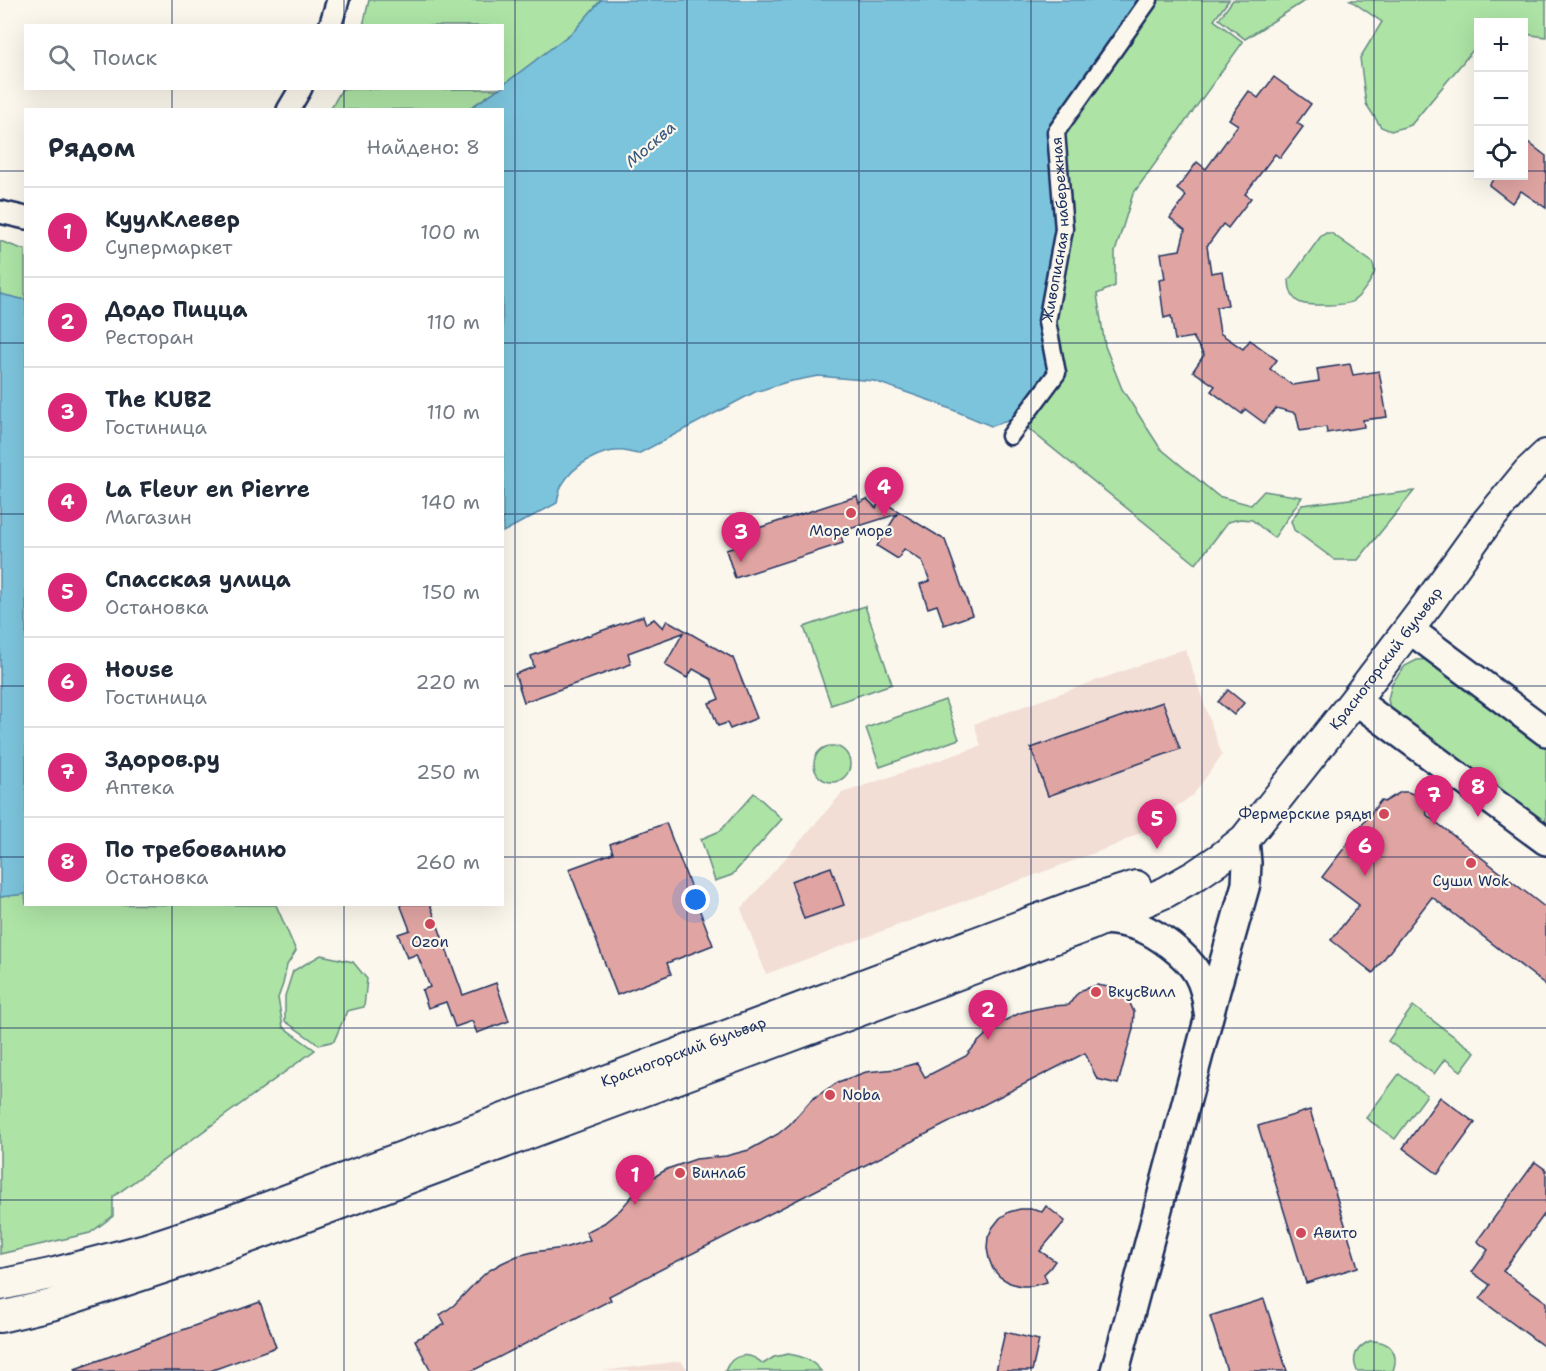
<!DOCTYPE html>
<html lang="ru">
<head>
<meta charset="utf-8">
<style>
	body { margin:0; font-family:"Shantell Sans",sans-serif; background:#f2f2f3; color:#1f2937 }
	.controls { position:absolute; right:18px; top:18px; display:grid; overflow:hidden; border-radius:0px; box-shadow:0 6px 24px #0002 }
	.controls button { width:54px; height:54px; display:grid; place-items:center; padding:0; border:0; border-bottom:2px solid #e0e1e3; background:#fff; color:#1f2937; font:30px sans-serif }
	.you { position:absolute; left:696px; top:900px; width:21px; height:21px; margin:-15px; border:4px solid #fff; border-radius:50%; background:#1a73e8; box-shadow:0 0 0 9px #1a73e833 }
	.badge { display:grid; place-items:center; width:39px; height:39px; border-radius:50%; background:#db2777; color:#fff; font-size:20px; font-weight:700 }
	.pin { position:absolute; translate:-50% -50px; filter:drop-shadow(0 2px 3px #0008) }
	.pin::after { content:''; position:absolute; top:32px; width:21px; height:18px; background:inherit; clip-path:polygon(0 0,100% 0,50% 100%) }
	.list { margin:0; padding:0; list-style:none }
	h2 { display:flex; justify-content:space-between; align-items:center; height:78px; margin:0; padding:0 24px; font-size:26px }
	h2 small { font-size:20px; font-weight:400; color:#747a83 }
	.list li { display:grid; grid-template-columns:39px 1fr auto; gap:18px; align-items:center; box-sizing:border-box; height:90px; padding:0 24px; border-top:2px solid #e0e1e3 }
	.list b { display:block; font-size:22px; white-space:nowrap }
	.list p { margin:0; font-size:20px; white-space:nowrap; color:#747a83 }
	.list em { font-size:20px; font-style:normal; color:#747a83 }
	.icon { flex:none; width:33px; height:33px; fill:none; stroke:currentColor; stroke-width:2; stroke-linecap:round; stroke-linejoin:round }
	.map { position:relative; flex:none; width:1546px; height:1371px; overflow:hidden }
	.search { position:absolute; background:#fff; box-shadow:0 6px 24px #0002; left:24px; top:24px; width:480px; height:66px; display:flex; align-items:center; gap:15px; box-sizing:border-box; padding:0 21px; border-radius:0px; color:#747a83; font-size:22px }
	.panel { position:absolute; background:#fff; box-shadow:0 6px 24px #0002; left:24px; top:108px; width:480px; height:798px; border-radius:0px }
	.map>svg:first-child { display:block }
	.built { fill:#f3ded6 }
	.green { fill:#ade3a5; stroke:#648982; stroke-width:1.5 }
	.water { fill:#7cc4dc; stroke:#58a; stroke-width:1.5 }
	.building { fill:#e0a5a3; stroke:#1b2f5e; stroke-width:1.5 }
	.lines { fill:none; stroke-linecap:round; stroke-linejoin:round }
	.pedestrian-casing { stroke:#1b2f5e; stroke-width:21 }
	.minor-casing { stroke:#1b2f5e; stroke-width:26 }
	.tertiary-casing { stroke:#1b2f5e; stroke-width:32 }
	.secondary-casing { stroke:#1b2f5e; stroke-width:34 }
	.pedestrian { stroke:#fbf7ec; stroke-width:16 }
	.minor { stroke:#fbf7ec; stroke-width:21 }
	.tertiary { stroke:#fbf7ec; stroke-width:27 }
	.secondary { stroke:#fbf7ec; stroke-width:30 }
	.grid { fill:none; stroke:#1b2f5e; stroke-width:1.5; stroke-opacity:0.55 }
	.poi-dot { fill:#d1495b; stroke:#fbf7ec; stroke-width:2 }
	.labels { text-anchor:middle; stroke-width:4.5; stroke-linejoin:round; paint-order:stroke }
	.street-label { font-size:15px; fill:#1b2f5e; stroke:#fbf7ec }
	.poi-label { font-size:15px; fill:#1b2f5e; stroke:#fbf7ec; text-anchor:start }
	.water-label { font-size:16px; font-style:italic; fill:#33547e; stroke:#fbf7ec }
</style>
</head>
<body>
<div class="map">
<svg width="1546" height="1371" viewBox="0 0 1546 1371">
	<rect width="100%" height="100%" fill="#fbf7ec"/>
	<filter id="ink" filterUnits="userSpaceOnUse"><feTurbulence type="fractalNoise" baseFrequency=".0167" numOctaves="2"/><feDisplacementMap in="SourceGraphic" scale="12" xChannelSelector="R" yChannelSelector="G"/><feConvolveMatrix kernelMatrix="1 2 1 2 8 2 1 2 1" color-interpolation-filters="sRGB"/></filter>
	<g filter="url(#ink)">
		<g class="built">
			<path d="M1185,649L1222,755L1193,795L1141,832L1116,845L766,974L741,909L842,793L981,746L974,724Z"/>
			<path d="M681,1361L689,1371H602Z"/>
		</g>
		<g class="green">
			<path d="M369,0H601L574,31L503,85L502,26H363Z"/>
			<path d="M1156,0H1229L1214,20L1243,42L1133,194L1115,252V286L1097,294L1105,346L1122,389L1160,448L1218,496L1251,505L1264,491L1302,497L1274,538L1252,520L1240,519L1228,522L1196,564L1025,426L1065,373L1053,321L1061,132Z"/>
			<path d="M1233,0H1306L1245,39L1219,19Z"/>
			<path d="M1350,0H1546V37L1524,34V22H1478V44L1411,125L1391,131L1381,127L1366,104L1360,58L1382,22Z"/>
			<path d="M342,89H498L468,109L330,110Z"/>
			<path d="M1326,233H1331L1372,262C1377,271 1374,275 1369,283C1364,290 1360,297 1353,301C1346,306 1310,306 1301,303C1292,300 1289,289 1289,280L1321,236Z"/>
			<path d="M0,241L25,250V300L0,294Z"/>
			<path d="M1414,491L1358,560H1335L1294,530L1291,521L1302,505Z"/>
			<path d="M865,606L892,684L831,705L804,627Z"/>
			<path d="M1430,659L1546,746V830L1391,714L1388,699L1392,683L1405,666L1417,660Z"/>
			<path d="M945,700L959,739L880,767L866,728Z"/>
			<circle cx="832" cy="764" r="18"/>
			<path d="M754,793L782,819L732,875L715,881L701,839L720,831Z"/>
			<path d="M20,894H25L26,904L276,905L296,951L287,965L283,984L278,998L283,1027L315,1050L113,1197V1216L90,1233L0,1254V897Z"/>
			<path d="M321,955L353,962L367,979L364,1007L347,1011L334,1041L319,1045L285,1021V996L293,971Z"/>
			<path d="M1413,1006L1475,1052L1461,1071L1445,1059L1434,1074L1388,1041Z"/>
			<path d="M1399,1074L1427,1095L1395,1139L1366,1118Z"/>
			<path d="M1370,1341C1389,1340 1400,1352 1393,1371H1357C1351,1357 1357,1347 1370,1341Z"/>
			<path d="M788,1354C802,1356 812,1360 821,1371H725C732,1353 749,1351 763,1364L774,1357Z"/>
		</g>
		<g class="water">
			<path d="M601,0H1142L1049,131L1054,230L1039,324L1050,370L1011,420L991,426L934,402L874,381L818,376L787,382L755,392L638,454C633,453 628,452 624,451C601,449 573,465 562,485C559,490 558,497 557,503L503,532L502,110H468L498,89L502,88L503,85L574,31Z"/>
			<path d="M0,294L26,300V894L0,897Z"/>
		</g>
		<g class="building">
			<path d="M1274,77L1311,104L1297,123L1303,127L1280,158L1275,154L1245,194L1251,198L1228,228L1223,224L1207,246L1211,273L1222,271L1228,305L1216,307L1220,333L1243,349L1250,340L1277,360L1270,369L1292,385L1319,381L1317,369L1350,364L1353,375L1379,371L1387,417L1363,420L1364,427L1327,433L1326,427L1300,431L1296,413L1276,408L1264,423L1245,409L1242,414L1211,391L1215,386L1193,371L1204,355L1193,337L1175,340L1171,316L1164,318L1159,280L1165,279L1161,253L1180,250L1185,230L1170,218L1186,196L1177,189L1197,162L1206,169L1238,125L1229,119L1249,91L1258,98Z"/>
			<path d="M1524,139L1546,156V208L1521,191L1512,203L1489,185L1496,176H1524Z"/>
			<path d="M857,496L859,503L867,499L876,508L880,500L945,540L972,615L944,625L937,605L928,608L920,584L930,581L922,561L904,549L898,559L877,546L897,514L840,532L843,543L735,578L726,550L746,544L743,533Z"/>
			<path d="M643,616L646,624L654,619L663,628L667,620L733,658L757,718L730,729L727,723L718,726L709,703L719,699L711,679L693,669L687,678L665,665L683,633L628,653L631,664L524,702L515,674L534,667L531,656Z"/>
			<path d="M1228,690L1244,703L1234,715L1218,702Z"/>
			<path d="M1163,702L1180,749L1048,796L1031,748Z"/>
			<path d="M1401,792H1408L1418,796L1425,805L1427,815L1546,908V985L1432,897L1373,973L1331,940L1359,905L1322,877L1381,800L1384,802Z"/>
			<path d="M666,823L713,945L667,963L671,974L617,995L569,869L613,853L610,844Z"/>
			<path d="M831,867L844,905L804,919L791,881Z"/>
			<path d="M400,904H430L463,995L496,983L509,1021L477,1033L472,1021L455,1027L446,1002L428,1008L422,990L430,987L417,954L407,958L398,934L410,930Z"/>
			<path d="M1097,985L1114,988L1121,992L1127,997L1134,1012L1133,1029L1118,1084L1097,1079L1085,1053L609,1296L611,1300L472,1371H431L415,1340L445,1324L440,1315L454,1305L476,1282L488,1271L502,1263L517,1256L533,1252L564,1248L590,1240L586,1232L604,1223L620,1210L641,1186L654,1177L667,1169L696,1159L726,1156L749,1150L778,1134L790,1124L811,1100L838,1082L866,1072L896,1069L917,1063L925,1077L966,1056L978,1042L991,1030L1006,1020L1020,1013L1035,1009L1051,1006L1069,1005L1075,996L1082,990Z"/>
			<path d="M1440,1097L1475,1123L1438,1174L1403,1148Z"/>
			<path d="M1310,1110L1358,1267L1306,1283L1258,1126Z"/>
			<path d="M1535,1162L1546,1170V1212L1503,1271L1546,1302V1348L1480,1299L1490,1285L1472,1272L1488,1250L1477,1241Z"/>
			<path d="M1046,1206L1065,1221L1040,1251L1055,1261L1050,1268L1044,1274L1047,1282L1032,1286H1021L1010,1283L1000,1277L993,1269L989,1259L987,1248L988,1237L993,1227L1000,1218L1009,1212L1020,1209H1031L1042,1212Z"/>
			<path d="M1264,1299L1287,1371H1227L1210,1316Z"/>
			<path d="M260,1302L276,1347L210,1371H76L75,1369Z"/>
			<path d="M1005,1332L1039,1340L1032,1371H996Z"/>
		</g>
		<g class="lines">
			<g class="pedestrian-casing">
				<g id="pedestrian">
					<path id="s1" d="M1010,436L1057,373L1047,322L1064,229L1056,132L1149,0"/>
				</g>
			</g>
			<g class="minor-casing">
				<g id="minor">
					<path d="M330,26L338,0"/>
					<path d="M288,110L301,88"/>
					<path d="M0,212L26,218"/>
				</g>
			</g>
			<g class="tertiary-casing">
				<g id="tertiary">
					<path d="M1409,629L1546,732"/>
					<path d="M1355,700L1546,841"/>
					<path d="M1102,920C1132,922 1146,927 1170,945C1196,965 1205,980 1208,1012"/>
					<path d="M1115,1371L1216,990L1246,884L1247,863L1245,839"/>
				</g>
			</g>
			<g class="secondary-casing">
				<g id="secondary">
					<path id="s2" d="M0,1285L55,1273L146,1249L228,1222L1082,903L1136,886"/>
					<path id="s3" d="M0,1317L51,1305L196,1257L1090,925L1166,892L1196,875L1221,858L1245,839L1355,700L1427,605L1486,523L1528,472L1546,455"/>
				</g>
			</g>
			<use href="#pedestrian" class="pedestrian"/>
			<use href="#minor" class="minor"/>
			<use href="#tertiary" class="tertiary"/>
			<use href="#secondary" class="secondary"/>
		</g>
	</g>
	<path class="grid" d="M172,0V26M344,0V26M515,0V1371M687,0V1371M859,0V1371M1031,0V1371M1202,0V1371M1374,0V1371M172,88V110M344,88V110M0,171H26M502,171H1478M1524,171H1546M0,343H26M502,343H1546M0,514H26M502,514H1546M0,686H26M502,686H1546M0,857H26M502,857H1546M172,904V1371M344,904V1371M0,1028H1546M0,1200H1546"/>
	<g class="poi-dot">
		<circle cx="851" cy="513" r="6"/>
		<circle cx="1384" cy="814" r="6"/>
		<circle cx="1471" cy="863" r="6"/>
		<circle cx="430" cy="924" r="6"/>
		<circle cx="1096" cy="992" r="6"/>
		<circle cx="830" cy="1095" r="6"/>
		<circle cx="680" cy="1173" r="6"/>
		<circle cx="1301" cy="1233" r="6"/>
	</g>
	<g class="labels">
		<g class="street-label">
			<text dy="5" stroke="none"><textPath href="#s1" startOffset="224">Живописная набережная</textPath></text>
			<text dy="5" stroke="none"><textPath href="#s3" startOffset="1566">Красногорский бульвар</textPath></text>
			<text dy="5" stroke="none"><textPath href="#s2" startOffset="723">Красногорский бульвар</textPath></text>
		</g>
		<g class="poi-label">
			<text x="851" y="536" text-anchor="middle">Море море</text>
			<text x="1372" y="819" text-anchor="end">Фермерские ряды</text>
			<text x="1471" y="886" text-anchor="middle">Суши Wok</text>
			<text x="430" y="947" text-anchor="middle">Ozon</text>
			<text x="1108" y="997">ВкусВилл</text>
			<text x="842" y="1100">Noba</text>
			<text x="692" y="1178">Винлаб</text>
			<text x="1313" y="1238">Авито</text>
		</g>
		<g class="water-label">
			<text transform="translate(650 144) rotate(-41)" y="6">Москва</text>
		</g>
	</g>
</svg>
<div class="controls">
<button>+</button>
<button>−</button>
<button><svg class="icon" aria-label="locate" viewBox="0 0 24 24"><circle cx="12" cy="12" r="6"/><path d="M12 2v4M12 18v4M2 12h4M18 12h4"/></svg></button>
</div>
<div class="you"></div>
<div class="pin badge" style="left:635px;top:1205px">1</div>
<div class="pin badge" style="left:988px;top:1040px">2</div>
<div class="pin badge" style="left:741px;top:562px">3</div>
<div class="pin badge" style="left:884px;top:517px">4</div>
<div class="pin badge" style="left:1157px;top:849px">5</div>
<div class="pin badge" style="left:1365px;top:876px">6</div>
<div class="pin badge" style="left:1434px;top:825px">7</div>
<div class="pin badge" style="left:1478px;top:817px">8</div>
<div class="search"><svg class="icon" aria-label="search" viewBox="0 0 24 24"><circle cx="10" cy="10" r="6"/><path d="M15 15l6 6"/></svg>Поиск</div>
<section class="panel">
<h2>Рядом<small>Найдено: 8</small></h2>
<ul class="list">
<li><span class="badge">1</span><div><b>КуулКлевер</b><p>Супермаркет</p></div><em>100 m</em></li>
<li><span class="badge">2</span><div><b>Додо Пицца</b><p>Ресторан</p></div><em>110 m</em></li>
<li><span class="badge">3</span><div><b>The KUBZ</b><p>Гостиница</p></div><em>110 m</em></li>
<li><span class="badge">4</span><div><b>La Fleur en Pierre</b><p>Магазин</p></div><em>140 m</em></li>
<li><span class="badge">5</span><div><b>Спасская улица</b><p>Остановка</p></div><em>150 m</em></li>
<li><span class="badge">6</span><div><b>House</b><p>Гостиница</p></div><em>220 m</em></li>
<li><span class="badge">7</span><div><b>Здоров.ру</b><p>Аптека</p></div><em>250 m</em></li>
<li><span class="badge">8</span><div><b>По требованию</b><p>Остановка</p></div><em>260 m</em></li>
</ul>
</section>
</div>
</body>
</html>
